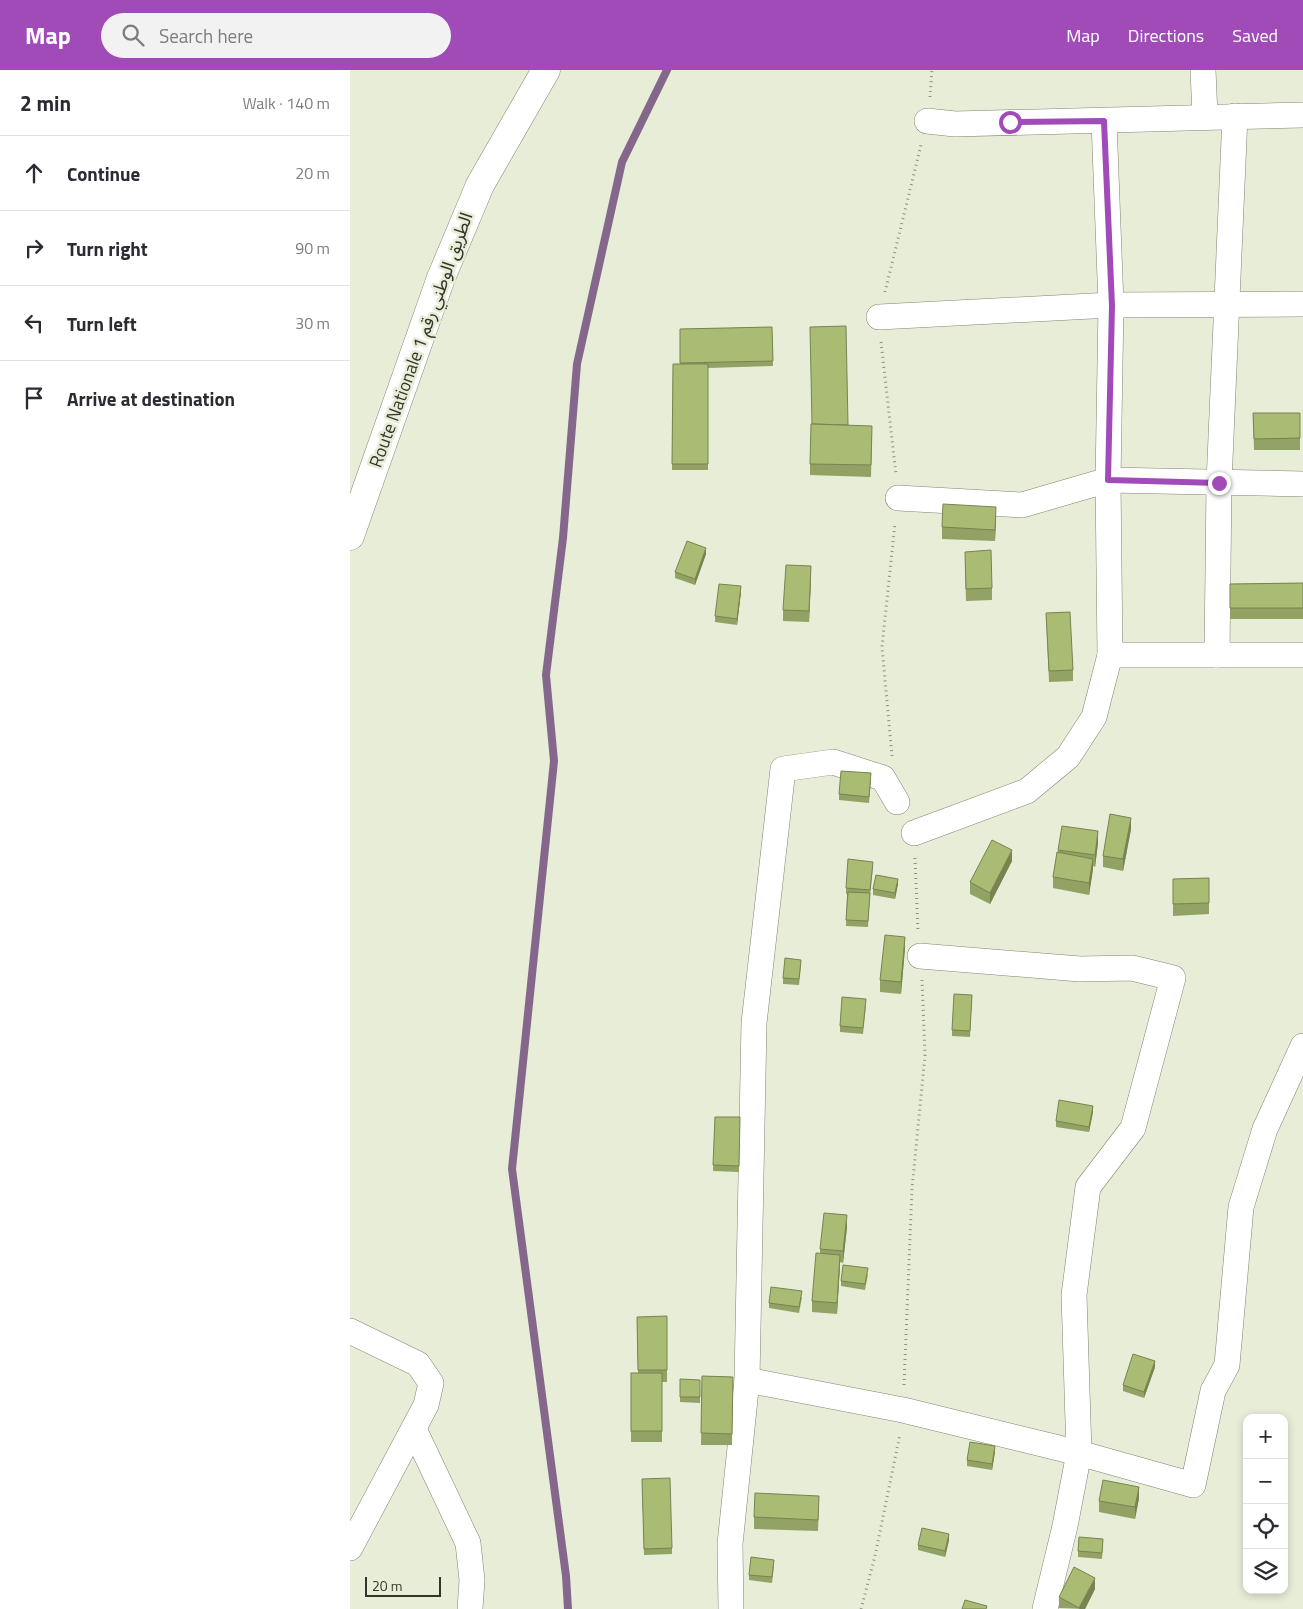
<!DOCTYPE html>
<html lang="en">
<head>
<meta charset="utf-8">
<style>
	body { margin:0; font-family:"Titillium Web","Noto Sans Arabic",sans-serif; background:#f2f2f3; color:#2b2b33 }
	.controls { position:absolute; right:15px; bottom:15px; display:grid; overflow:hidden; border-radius:10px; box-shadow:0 2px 8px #0003 }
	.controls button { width:45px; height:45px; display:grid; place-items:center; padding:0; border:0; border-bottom:1px solid #e1e1e2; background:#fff; color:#2b2b33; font:25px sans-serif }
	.scale { position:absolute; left:15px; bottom:12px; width:76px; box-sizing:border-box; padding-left:5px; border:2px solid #33352c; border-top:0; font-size:14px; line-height:18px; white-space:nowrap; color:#33352c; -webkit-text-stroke:4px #e7edd7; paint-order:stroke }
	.stop { position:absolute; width:15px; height:15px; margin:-11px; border:4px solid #a14bb9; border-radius:50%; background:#fff }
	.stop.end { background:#a14bb9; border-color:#fff; box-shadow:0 1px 5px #0008 }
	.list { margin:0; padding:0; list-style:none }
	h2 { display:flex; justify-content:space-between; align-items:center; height:65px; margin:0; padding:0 20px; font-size:21px }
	h2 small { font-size:16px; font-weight:400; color:#7c7c81 }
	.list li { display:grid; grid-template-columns:32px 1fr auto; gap:15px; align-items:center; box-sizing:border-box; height:75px; padding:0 20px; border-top:1px solid #e1e1e2 }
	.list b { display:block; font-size:19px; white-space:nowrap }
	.list em { font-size:16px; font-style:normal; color:#7c7c81 }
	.icon { flex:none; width:28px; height:28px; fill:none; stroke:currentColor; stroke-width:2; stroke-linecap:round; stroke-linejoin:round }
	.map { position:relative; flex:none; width:953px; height:1539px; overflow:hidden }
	header { display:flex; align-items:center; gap:30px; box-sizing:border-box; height:70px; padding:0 25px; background:#a14bb9; color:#fff }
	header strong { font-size:24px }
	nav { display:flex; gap:28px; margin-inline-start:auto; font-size:18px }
	.search { width:350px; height:45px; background:#f2f2f3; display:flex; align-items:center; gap:12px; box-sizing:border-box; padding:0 18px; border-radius:28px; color:#7c7c81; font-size:19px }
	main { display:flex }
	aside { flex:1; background:#fff }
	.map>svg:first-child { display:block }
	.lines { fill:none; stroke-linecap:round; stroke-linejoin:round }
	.stream { stroke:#85678c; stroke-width:8 }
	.minor-casing { stroke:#808572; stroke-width:26 }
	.trunk-casing { stroke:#808572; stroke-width:29 }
	.path { stroke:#8d9182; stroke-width:3; stroke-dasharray:1 4; stroke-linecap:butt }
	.minor { stroke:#fff; stroke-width:25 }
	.trunk { stroke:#fff; stroke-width:28 }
	.wall { fill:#92a164 }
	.shaded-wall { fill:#778351 }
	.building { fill:#aabb74; stroke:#778351 }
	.route { stroke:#a14bb9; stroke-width:6 }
	.labels { text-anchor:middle; stroke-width:5; stroke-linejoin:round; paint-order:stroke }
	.street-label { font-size:18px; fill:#33352c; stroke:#e7edd7 }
</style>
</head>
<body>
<header>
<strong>Map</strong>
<div class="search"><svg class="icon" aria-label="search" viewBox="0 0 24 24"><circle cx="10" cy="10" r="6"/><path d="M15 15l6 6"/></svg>Search here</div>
<nav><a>Map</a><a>Directions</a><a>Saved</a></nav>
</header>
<main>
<aside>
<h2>2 min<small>Walk · 140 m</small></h2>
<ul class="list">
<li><svg class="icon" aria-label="ahead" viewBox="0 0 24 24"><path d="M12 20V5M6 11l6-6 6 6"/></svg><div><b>Continue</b></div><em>20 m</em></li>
<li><svg class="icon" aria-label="right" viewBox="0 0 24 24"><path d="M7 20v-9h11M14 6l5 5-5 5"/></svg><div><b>Turn right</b></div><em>90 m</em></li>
<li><svg class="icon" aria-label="left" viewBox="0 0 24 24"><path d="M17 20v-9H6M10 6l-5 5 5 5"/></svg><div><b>Turn left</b></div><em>30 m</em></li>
<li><svg class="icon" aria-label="arrive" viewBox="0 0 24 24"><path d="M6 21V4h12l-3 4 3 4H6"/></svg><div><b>Arrive at destination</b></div></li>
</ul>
</aside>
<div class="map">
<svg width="953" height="1539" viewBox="0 0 953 1539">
	<rect width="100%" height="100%" fill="#e7edd7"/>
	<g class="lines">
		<path class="stream" d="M218,1539L216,1506L162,1099L204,691L196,605L213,468L227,294L272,92L317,0"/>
		<g class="minor-casing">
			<g id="minor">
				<path d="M853,0L855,46"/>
				<path d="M577,51L605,54L953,45"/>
				<path d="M529,247L761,235L953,234"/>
				<path d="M548,428L672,435L758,410L953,414"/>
				<path d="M760,585H953"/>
				<path d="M867,585L869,413L885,46"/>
				<path d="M564,763L677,721L718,687L744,647L760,585L758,410L761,235L754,51"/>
				<path d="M570,886L730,899L782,898L823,908L783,1058L738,1117L724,1225L729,1383L715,1456L695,1539"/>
				<path d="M0,1261L68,1294L81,1313L76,1335L0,1478"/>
				<path d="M397,1310L553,1340L729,1383L843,1415L863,1321L877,1295L891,1137L915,1059L953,976"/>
				<path d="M64,1359L118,1473L122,1510L120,1539"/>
				<path d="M381,1539L380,1474L397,1310L404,953L433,699L483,692L533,708L547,732"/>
			</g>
		</g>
		<g class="trunk-casing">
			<path id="trunk" d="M0,466L91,208L130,115L196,0"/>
		</g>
		<g class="path">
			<path d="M580,27L582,0"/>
			<path d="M535,222L571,75"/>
			<path d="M531,272L546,405"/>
			<path d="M542,686L532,577L545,453"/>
			<path d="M565,788L568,861"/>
			<path d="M554,1315L562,1119L575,985L572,910"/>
			<path d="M511,1539L525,1486L550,1364"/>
		</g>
		<use href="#minor" class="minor"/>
		<use href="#trunk" class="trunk"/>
	</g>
	<g class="wall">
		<path d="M422,257L423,296L358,298V400H322L323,294H330V259Z"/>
		<path d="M903,343H950V380H904Z"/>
		<path d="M498,355L522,367L521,407L460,405V394Z"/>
		<path d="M646,448L645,471L592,469V457Z"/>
		<path d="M356,484L345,515L325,508V502Z"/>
		<path d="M615,493L642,518V530L616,531Z"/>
		<path d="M461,508L459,552L433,551V540Z"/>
		<path d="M953,513V549H880V514Z"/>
		<path d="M391,522L387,555L365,552V546Z"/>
		<path d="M696,543L723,600V611L699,612Z"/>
		<path d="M521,709L519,733L489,730V724Z"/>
		<path d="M781,759L773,801L753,797V786Z"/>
		<path d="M748,773L745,797L743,796L739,825L703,818V807L708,780Z"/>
		<path d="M662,791L640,834L620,824V812Z"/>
		<path d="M523,797L520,826L518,857L496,856L497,824H496V818Z"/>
		<path d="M859,808V844L823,846V809Z"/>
		<path d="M548,814L545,829L523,825V819Z"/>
		<path d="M555,878L551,924L530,922V910Z"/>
		<path d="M451,895L449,915L433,914V908Z"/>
		<path d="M622,925L620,967L602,966V960Z"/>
		<path d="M516,935L513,964L490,962V956Z"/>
		<path d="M743,1042L739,1062L706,1057V1051Z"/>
		<path d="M365,1047H390L389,1102L363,1101Z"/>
		<path d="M497,1157L493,1193L490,1192L487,1244L462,1242V1231L470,1183V1179Z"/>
		<path d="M518,1204L515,1220L491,1216V1211Z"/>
		<path d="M452,1227L449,1243L419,1238V1233Z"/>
		<path d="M287,1247L317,1300V1312H312V1372H281V1303H288Z"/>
		<path d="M805,1297L794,1328L773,1321V1315Z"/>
		<path d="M352,1306L383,1307L382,1375H351Z"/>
		<path d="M330,1309L350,1310V1333L330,1332Z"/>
		<path d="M645,1382L642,1400L617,1396V1390Z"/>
		<path d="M292,1409L322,1478V1484L294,1485Z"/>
		<path d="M789,1428L785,1449L749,1442V1431Z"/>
		<path d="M469,1437L468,1461L404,1459V1447Z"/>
		<path d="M599,1470L595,1487L568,1480V1475Z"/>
		<path d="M753,1475L752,1489L728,1487V1481Z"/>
		<path d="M424,1496L422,1513L399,1510V1505Z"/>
		<path d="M745,1519L735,1539L709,1538V1527Z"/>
	</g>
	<g class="shaded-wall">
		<path d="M646,437V448L645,471V460Z"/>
		<path d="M356,478V484L345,515V509Z"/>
		<path d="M461,496V508L459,552V541Z"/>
		<path d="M391,516V522L387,555V549Z"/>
		<path d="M781,748V759L773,801V789Z"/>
		<path d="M748,761V773L745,797V785Z"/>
		<path d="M662,780V791L640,834V823Z"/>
		<path d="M743,789V800L739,825V813Z"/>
		<path d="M548,809V814L545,829V823Z"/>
		<path d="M555,867V878L551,924V912Z"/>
		<path d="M743,1036V1042L739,1062V1057Z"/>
		<path d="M497,1145V1157L493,1193V1181Z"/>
		<path d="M490,1185V1196L487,1244V1233Z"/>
		<path d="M805,1291V1297L794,1328V1322Z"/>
		<path d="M645,1376V1382L642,1400V1394Z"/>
		<path d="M789,1417V1428L785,1449V1437Z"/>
		<path d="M599,1464V1470L595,1487V1481Z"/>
		<path d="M745,1508V1519L735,1539H729Z"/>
	</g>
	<g class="building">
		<path d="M496,256L498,355L462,354L460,257Z"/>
		<path d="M422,257L423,291L330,293V259Z"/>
		<path d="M323,294H358V394H322Z"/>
		<path d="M903,343H950V368L904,369Z"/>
		<path d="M461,354L522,356L521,395L460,394Z"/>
		<path d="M593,434L646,437L645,460L592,457Z"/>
		<path d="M337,471L356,478L345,509L325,502Z"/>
		<path d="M641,480L642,518L616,519L615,482Z"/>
		<path d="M436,495L461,496L459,541L433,540Z"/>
		<path d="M953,513V538H880V514Z"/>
		<path d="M369,514L391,516L387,549L365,546Z"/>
		<path d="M720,542L723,600L699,601L696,543Z"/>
		<path d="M491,701L521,703L519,727L489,724Z"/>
		<path d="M760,744L781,748L773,789L753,786Z"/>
		<path d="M712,756L748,761L745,785L708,780Z"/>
		<path d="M642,770L662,780L640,823L620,812Z"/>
		<path d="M707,782L743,789L739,813L703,807Z"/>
		<path d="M498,789L523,792L520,820L496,818Z"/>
		<path d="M526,805L548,809L545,823L523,819Z"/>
		<path d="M859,808V833L823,834V809Z"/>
		<path d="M498,822L520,823L518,851L496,850Z"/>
		<path d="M535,865L555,867L551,912L530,910Z"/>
		<path d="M435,888L451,890L449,909L433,908Z"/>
		<path d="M604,924L622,925L620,961L602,960Z"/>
		<path d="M492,927L516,929L513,958L490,956Z"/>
		<path d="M709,1030L743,1036L739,1057L706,1051Z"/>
		<path d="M365,1047H390L389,1096L363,1095Z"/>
		<path d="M474,1143L497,1145L493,1181L470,1179Z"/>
		<path d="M466,1183L490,1185L487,1233L462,1231Z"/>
		<path d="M493,1195L518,1198L515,1214L491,1211Z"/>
		<path d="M421,1217L452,1221L449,1237L419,1233Z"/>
		<path d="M317,1246V1300H288L287,1247Z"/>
		<path d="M783,1284L805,1291L794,1322L773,1315Z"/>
		<rect x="281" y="1303" width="31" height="58"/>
		<path d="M352,1306L383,1307L382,1364L351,1363Z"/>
		<path d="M330,1309L350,1310V1327H330Z"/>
		<path d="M620,1372L645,1376L642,1394L617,1390Z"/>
		<path d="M320,1408L322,1478L294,1479L292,1409Z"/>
		<path d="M753,1410L789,1417L785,1437L749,1431Z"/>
		<path d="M405,1423L469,1426L468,1450L404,1447Z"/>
		<path d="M572,1458L599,1464L595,1481L568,1475Z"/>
		<path d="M729,1467L753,1469L752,1483L728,1481Z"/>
		<path d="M401,1487L424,1490L422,1507L399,1505Z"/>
		<path d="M724,1497L745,1508L729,1538L709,1527Z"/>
		<path d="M615,1530L637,1536L636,1539H612Z"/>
	</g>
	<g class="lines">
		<path class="route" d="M660,52L754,51L762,236L758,410L869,413"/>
	</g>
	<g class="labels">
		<g class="street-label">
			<text transform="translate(71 270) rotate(-70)" y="6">Route Nationale الطريق الوطني رقم 1</text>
		</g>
	</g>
</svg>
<div class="controls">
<button>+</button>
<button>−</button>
<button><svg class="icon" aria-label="locate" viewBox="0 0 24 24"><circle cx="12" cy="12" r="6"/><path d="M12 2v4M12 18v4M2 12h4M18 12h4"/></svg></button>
<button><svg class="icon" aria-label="layers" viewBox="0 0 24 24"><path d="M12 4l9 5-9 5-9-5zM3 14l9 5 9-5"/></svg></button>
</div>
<div class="scale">20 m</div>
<div class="stop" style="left:660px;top:52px"></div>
<div class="stop end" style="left:869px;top:413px"></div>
</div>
</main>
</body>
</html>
